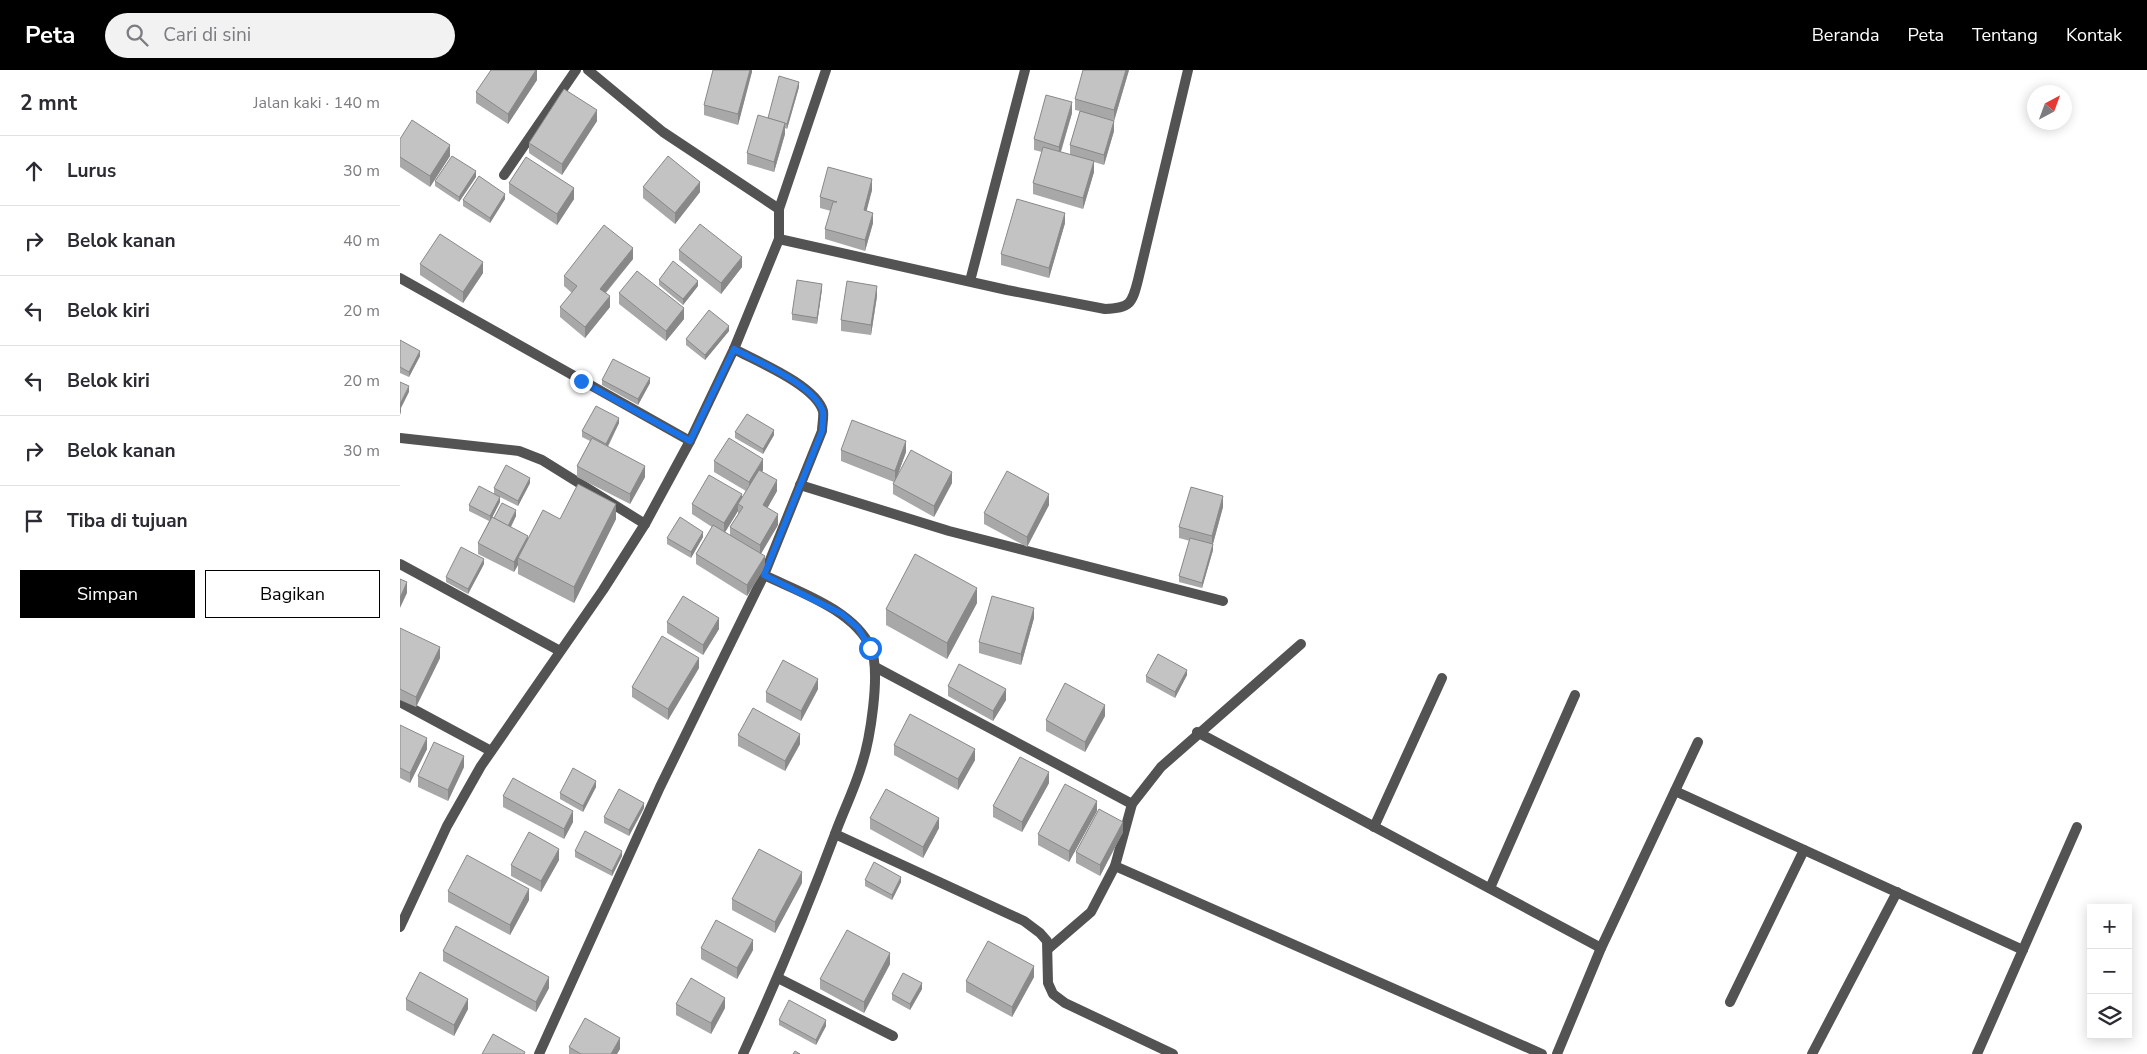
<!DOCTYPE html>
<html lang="id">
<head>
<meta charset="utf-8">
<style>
	body { margin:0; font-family:"Nunito Sans",sans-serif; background:#f2f2f3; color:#2b2b33 }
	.controls { position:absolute; right:15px; bottom:15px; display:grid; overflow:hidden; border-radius:0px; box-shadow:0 2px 12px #0003 }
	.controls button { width:45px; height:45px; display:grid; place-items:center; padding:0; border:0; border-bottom:1px solid #e1e1e2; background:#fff; color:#2b2b33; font:25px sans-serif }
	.compass { position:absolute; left:1627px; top:15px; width:45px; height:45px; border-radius:50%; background:#fff; box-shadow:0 2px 12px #0003; rotate:41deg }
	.stop { position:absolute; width:15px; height:15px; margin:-11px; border:4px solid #1a73e8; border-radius:50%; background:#fff }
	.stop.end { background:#1a73e8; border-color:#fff; box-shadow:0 1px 5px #0008 }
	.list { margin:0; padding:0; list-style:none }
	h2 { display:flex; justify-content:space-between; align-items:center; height:65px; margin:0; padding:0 20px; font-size:21px }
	h2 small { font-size:16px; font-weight:400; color:#7c7c81 }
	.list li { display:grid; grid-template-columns:32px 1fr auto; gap:15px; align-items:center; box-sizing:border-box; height:70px; padding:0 20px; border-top:1px solid #e1e1e2 }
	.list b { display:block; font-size:19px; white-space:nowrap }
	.list em { font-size:16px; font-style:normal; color:#7c7c81 }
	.actions { display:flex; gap:10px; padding:15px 20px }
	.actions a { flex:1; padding:11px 0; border:1px solid #000; border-radius:0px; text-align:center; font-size:18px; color:#000 }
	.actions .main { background:#000; color:#fff }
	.icon { flex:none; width:28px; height:28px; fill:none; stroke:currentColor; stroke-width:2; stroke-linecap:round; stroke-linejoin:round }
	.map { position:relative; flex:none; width:1747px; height:984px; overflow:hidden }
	header { display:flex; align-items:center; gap:30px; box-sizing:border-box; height:70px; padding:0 25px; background:#000; color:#fff }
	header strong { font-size:24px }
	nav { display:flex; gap:28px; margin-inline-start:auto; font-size:18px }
	.search { width:350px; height:45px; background:#f2f2f3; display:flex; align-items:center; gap:12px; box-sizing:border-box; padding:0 18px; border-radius:28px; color:#7c7c81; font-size:19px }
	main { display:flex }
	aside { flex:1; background:#fff }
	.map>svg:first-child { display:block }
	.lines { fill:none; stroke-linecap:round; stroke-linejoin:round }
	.street { stroke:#535353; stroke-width:10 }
	.wall { fill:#a8a8a8; fill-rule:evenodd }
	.shaded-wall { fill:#888 }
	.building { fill:#c3c3c3; stroke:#888 }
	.route { stroke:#1a73e8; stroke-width:6 }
</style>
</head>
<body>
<header>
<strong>Peta</strong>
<div class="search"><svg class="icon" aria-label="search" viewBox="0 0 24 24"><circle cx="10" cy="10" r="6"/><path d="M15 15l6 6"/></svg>Cari di sini</div>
<nav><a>Beranda</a><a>Peta</a><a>Tentang</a><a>Kontak</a></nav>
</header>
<main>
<aside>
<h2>2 mnt<small>Jalan kaki · 140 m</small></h2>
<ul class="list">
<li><svg class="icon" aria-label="ahead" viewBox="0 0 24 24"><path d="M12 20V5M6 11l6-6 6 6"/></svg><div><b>Lurus</b></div><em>30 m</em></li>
<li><svg class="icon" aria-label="right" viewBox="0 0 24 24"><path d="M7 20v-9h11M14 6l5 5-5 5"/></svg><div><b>Belok kanan</b></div><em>40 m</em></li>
<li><svg class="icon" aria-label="left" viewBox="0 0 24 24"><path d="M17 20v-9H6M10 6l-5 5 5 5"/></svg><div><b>Belok kiri</b></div><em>20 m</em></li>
<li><svg class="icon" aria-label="left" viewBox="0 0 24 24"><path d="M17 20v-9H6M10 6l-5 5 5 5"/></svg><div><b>Belok kiri</b></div><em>20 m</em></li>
<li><svg class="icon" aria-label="right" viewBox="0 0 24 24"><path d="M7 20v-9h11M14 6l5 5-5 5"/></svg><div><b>Belok kanan</b></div><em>30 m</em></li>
<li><svg class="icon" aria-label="arrive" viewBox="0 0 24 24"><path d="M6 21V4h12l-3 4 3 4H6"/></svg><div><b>Tiba di tujuan</b></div></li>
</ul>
<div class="actions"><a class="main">Simpan</a><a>Bagikan</a></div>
</aside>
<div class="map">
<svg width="1747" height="984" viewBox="0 0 1747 984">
	<rect width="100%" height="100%" fill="#fff"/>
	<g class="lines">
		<g class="street">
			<path d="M188,0L263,62L379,139"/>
			<path d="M104,105L176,0"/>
			<path d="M379,169L607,220L705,239C730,238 732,234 738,210L788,0"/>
			<path d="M0,208L290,371"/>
			<path d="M570,211L625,0"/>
			<path d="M0,368L119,381L142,390L245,454"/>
			<path d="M400,415L549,461L823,531"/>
			<path d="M0,494L160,581"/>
			<path d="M477,598L732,734"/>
			<path d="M0,632L91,681"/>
			<path d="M797,662L1201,878"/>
			<path d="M1275,721L1623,880"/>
			<path d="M974,757L1042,608"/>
			<path d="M435,764L624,851L640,863L647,871L648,913L653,924L665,933L773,984"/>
			<path d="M715,796L1142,984"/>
			<path d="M1090,818L1175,625"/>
			<path d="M0,857L47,756L81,696L203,520L245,454L290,371L334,279L379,169V139L426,0"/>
			<path d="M648,879L691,842L715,796L732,734L761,697L901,574"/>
			<path d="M378,908L493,966"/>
			<path d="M1330,932L1404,780"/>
			<path d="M139,984L260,717L364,505L422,361C422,355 424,347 423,341C415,315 358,292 334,279"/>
			<path d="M343,984C376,912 407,839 435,764C443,742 454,720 461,697C470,671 481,603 471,578C454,540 399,522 364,505"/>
			<path d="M1157,984L1201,878L1298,672"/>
			<path d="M1412,984L1497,822"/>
			<path d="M1577,984L1677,757"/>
		</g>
	</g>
	<g class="wall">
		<path d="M137,0V10L108,54L76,33V22Z"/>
		<path d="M352,0L338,55L304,45V35Z"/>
		<path d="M729,0L714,51V61L704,95L694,92V102L683,139L633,124V113L642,82L634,80V69L672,43L661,82L670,85V75L680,41L675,40V29Z"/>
		<path d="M399,17L387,59L385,58V64L374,102L347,94V83L368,48Z"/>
		<path d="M197,51L162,105L129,83V73Z"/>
		<path d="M0,69L50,86L30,117L0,97Z"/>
		<path d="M76,107L59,132L35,116V111Z"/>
		<path d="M109,113L174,129L157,155L109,123Z"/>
		<path d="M243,117L300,122L275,154L243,128Z"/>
		<path d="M472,120L466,141L473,153L465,181L425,169V159L431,141L420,138V127Z"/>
		<path d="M105,129L90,153L63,136V130Z"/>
		<path d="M665,153L649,208L601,195V184Z"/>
		<path d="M279,180L342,197L321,224L279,190Z"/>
		<path d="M233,189L206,223L210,237L185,268L160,247V237L172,223L164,216V206Z"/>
		<path d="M20,194L83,203L63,233L20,205Z"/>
		<path d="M259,210L298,216L283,235L259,215Z"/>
		<path d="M422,219L417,254L392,250V244Z"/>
		<path d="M219,223L284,249L266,271L219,234Z"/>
		<path d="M477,226L471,265L441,261V250Z"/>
		<path d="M329,261L305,290L286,275V269Z"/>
		<path d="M0,270L20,286L9,307L0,303Z"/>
		<path d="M202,310L250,313L238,335L202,315Z"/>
		<path d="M219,353L208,377L245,407L230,434L177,407V396L190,371L182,367V361Z"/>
		<path d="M335,362L374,365L363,384L335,368Z"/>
		<path d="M441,380L506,382L496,409L552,413L534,447L493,424V414L494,412L441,391Z"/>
		<path d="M314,391L363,400L362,401L377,421L367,438L378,455L361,484L365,497L347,526L296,494V484L312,457L292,444V434L342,428L346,421L314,402ZM338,441V444L330,457V465L325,462Z"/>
		<path d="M130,413L118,436L94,424V418Z"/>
		<path d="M100,432L92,447L94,448L116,446L111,457L128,470L160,449H216L174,533L118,504V495L114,502L78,484V473L89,451L69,441V435Z"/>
		<path d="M649,435L627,477L584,454V443Z"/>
		<path d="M823,437L813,474V480L802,518L779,512V506L790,471L779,468V457Z"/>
		<path d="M303,467L291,488L267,474V468Z"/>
		<path d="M84,494L68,524L46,512V507Z"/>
		<path d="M577,533L547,589L486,555V539Z"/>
		<path d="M634,548L621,595L579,583V572Z"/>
		<path d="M267,552L319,559L303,585L267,563Z"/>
		<path d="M0,558L40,588L16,637L0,630Z"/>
		<path d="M299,598L268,650L232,627V617Z"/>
		<path d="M787,605L775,628L746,612V606Z"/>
		<path d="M548,616L606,630L593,651L548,626Z"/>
		<path d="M418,619L401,651L366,632V622Z"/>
		<path d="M705,646L685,682L646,661V650Z"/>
		<path d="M0,655L27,679L10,713L0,708Z"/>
		<path d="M338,665L400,674L385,701L338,676Z"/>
		<path d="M494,675L575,690L558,720L494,685Z"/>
		<path d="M64,697L48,731L18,717V706Z"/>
		<path d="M649,713L622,762L593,747V736Z"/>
		<path d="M196,717L183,742L160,729V723Z"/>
		<path d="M103,726L173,752L164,769L103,737Z"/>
		<path d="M244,738L229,766L204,753V747Z"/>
		<path d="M697,741L669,792L638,775V764Z"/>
		<path d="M470,748L539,758L523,788L470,759Z"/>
		<path d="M723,762L700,806L676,793V782Z"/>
		<path d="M175,781L222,786L212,806L175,787Z"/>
		<path d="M159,790L141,822L111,806V795Z"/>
		<path d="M465,810L501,812L492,830L465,816Z"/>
		<path d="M402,813L375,863L332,840V829Z"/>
		<path d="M48,821L129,830L110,865L48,832Z"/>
		<path d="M301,878L353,880L337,909L301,889Z"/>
		<path d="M43,881L149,918L136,942L43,891Z"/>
		<path d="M490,894L464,943L420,919V909Z"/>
		<path d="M634,907L612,947L566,922V911Z"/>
		<path d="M522,919L510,940L492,930V924Z"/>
		<path d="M6,929L68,939L54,966L6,940Z"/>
		<path d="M276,934L325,938L311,964L276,945Z"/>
		<path d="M379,950L426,956L416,975L379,955Z"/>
		<path d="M169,977L220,979L217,984H169Z"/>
	</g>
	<g class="shaded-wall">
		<path d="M136,0H137V10L108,54V44Z"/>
		<path d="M350,0H352V2L338,55V44Z"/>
		<path d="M726,0H729L714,51V40Z"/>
		<path d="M399,12V17L387,59V54Z"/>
		<path d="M672,32V43L659,87V77Z"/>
		<path d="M197,40V51L162,105V94Z"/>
		<path d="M714,51V61L704,95V85Z"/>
		<path d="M385,53V64L374,102V92Z"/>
		<path d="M50,75V86L30,117V106Z"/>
		<path d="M694,91V102L683,139V128Z"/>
		<path d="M76,101V107L59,132V127Z"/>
		<path d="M472,109V120L464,151V140Z"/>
		<path d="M300,112V122L275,154V143Z"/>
		<path d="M174,118V129L157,155V144Z"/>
		<path d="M105,124V129L90,153V148Z"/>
		<path d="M473,143V153L465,181V170Z"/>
		<path d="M665,143V153L649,208V198Z"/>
		<path d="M233,178V189L200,229V219Z"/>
		<path d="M342,187V197L321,224V213Z"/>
		<path d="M83,192V203L63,233V222Z"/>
		<path d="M298,211V216L283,235V229Z"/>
		<path d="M422,214V219L417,254V248Z"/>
		<path d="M477,216V226L471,265V255Z"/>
		<path d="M210,226V237L185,268V257Z"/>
		<path d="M284,238V249L266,271V261Z"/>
		<path d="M329,256V261L305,290V285Z"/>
		<path d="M20,281V286L9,307V302Z"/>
		<path d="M250,308V313L238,335V329Z"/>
		<path d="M9,316V322L1,338V342L0,345V334Z"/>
		<path d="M219,348V353L206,379V374Z"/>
		<path d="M374,360V365L363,384V379Z"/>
		<path d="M506,371V382L495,412V401Z"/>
		<path d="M363,389V400L349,423V412Z"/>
		<path d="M245,396V407L230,434V424Z"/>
		<path d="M552,402V413L534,447V436Z"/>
		<path d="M130,408V413L118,436V431Z"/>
		<path d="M377,410V421L363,446V435Z"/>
		<path d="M342,424V435L338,434V441L324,464V453Z"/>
		<path d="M649,424V435L627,477V467Z"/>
		<path d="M823,426V437L812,477V466Z"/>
		<path d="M100,427V432L90,452V446Z"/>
		<path d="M216,434V449L174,533V517Z"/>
		<path d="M116,440V446L108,462V457Z"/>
		<path d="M378,444V455L360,485V475Z"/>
		<path d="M303,462V467L291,488V482Z"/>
		<path d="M128,466V477L118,488V495L114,502V492Z"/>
		<path d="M813,474V480L802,518V513Z"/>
		<path d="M365,486V497L347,526V515Z"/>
		<path d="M84,489V494L68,524V519Z"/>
		<path d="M7,512V523L0,538V528Z"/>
		<path d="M577,518V533L547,589V573Z"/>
		<path d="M634,538V548L621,595V584Z"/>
		<path d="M319,548V559L303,585V575Z"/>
		<path d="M40,577V588L16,637V627Z"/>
		<path d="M299,588V598L268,650V639Z"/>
		<path d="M787,600V605L775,628V622Z"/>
		<path d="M418,609V619L401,651V641Z"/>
		<path d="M606,619V630L593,651V641Z"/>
		<path d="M705,635V646L685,682V672Z"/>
		<path d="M400,664V674L385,701V691Z"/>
		<path d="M27,668V679L10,713V703Z"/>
		<path d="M575,679V690L558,720V709Z"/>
		<path d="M64,686V697L48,731V720Z"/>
		<path d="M649,702V713L622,762V752Z"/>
		<path d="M196,711V717L183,742V736Z"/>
		<path d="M697,731V741L669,792V781Z"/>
		<path d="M244,733V738L229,766V760Z"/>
		<path d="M173,741V752L164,769V759Z"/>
		<path d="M539,748V758L523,788V777Z"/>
		<path d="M723,752V762L700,806V795Z"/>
		<path d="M159,779V790L141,822V811Z"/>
		<path d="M222,781V786L212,806V801Z"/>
		<path d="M402,802V813L375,863V852Z"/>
		<path d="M501,807V812L492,830V825Z"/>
		<path d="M129,819V830L110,865V855Z"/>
		<path d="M353,870V880L337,909V898Z"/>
		<path d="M490,883V894L464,943V932Z"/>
		<path d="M634,896V907L612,947V937Z"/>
		<path d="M149,907V918L136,942V932Z"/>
		<path d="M522,913V919L510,940V934Z"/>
		<path d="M325,928V938L311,964V953Z"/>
		<path d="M68,929V939L54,966V955Z"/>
		<path d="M426,950V956L416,975V970Z"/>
		<path d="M220,968V979L217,984H211Z"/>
	</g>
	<g class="building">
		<path d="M91,0H136L108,44L76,22Z"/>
		<path d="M313,0H350L338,44L304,35Z"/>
		<path d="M683,0H726L714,40L675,29Z"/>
		<path d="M379,6L399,12L387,54L368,48Z"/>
		<path d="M164,19L197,40L162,94L129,73Z"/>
		<path d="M646,25L672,32L659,77L634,69Z"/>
		<path d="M680,41L714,51L704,85L670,75Z"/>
		<path d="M358,45L385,53L374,92L347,83Z"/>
		<path d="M12,50L50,75L30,106L0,87V69Z"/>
		<path d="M643,77L694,91L683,128L633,113Z"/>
		<path d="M52,86L76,101L59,127L35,111Z"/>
		<path d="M268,86L300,112L275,143L243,117Z"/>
		<path d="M126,87L174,118L157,144L109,113Z"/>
		<path d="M428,97L472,109L464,140L473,143L465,170L425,159L433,132H437L420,127Z"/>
		<path d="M79,106L105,124L90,148L63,130Z"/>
		<path d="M617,129L665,143L649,198L601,184Z"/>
		<path d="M300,154L342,187L321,213L279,180Z"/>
		<path d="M204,155L233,178L200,219L210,226L185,257L160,237L177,216L164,206Z"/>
		<path d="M40,164L83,192L63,222L20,194Z"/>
		<path d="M273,191L298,211L283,229L259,210Z"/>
		<path d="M237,201L284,238L266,261L219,223Z"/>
		<path d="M397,210L422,214L417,248L392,244Z"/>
		<path d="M447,211L477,216L471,255L441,250Z"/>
		<path d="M309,240L329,256L305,285L286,269Z"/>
		<path d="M0,270L20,281L9,302L0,297Z"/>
		<path d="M213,289L250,308L238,329L202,310Z"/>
		<path d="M0,312L9,316L0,334Z"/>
		<path d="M196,336L219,348L206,374L182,361Z"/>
		<path d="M347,344L374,360L363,379L335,362Z"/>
		<path d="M452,350L506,371L495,401L441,380Z"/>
		<path d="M192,368L245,396L230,424L177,396Z"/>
		<path d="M329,368L363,389L349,412L314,391Z"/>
		<path d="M511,380L552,402L534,436L493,414Z"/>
		<path d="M106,395L130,408L118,431L94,418Z"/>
		<path d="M359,400L377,410L363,435L378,444L360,475L330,457L343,437L338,434Z"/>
		<path d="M607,401L649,424L627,467L584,443Z"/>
		<path d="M309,405L342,424L324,453L292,434Z"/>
		<path d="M178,414L216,434L174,517L118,488L143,440L160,449Z"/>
		<path d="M79,416L100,427L90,446L69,435Z"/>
		<path d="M791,417L823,426L812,466L779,457Z"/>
		<path d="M102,433L116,440L108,456L94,448Z"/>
		<path d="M92,447L128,466L114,492L78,473Z"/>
		<path d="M280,447L303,462L291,482L267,468Z"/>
		<path d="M313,455L365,486L347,515L296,484Z"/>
		<path d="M790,468L813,474L802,513L779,506Z"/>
		<path d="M61,477L84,489L68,519L46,507Z"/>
		<path d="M515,484L577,518L547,573L486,539Z"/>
		<path d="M0,509L7,512L0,528Z"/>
		<path d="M283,526L319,548L303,575L267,552Z"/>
		<path d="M592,526L634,538L621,584L579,572Z"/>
		<path d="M0,558L40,577L16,627L0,619Z"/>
		<path d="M262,566L299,588L268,639L232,617Z"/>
		<path d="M758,584L787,600L775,622L746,606Z"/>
		<path d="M383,590L418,609L401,641L366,622Z"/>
		<path d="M559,594L606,619L593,641L548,616Z"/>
		<path d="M665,613L705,635L685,672L646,650Z"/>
		<path d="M353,638L400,664L385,691L338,665Z"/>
		<path d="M510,644L575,679L558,709L494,675Z"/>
		<path d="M0,655L27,668L10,703L0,698Z"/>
		<path d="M34,672L64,686L48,720L18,706Z"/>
		<path d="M620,687L649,702L622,752L593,736Z"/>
		<path d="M173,698L196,711L183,736L160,723Z"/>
		<path d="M113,708L173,741L164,759L103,726Z"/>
		<path d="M665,714L697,731L669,781L638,764Z"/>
		<path d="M219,719L244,733L229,760L204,747Z"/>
		<path d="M486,719L539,748L523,777L470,748Z"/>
		<path d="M699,739L723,752L700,795L676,782Z"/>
		<path d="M185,761L222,781L212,801L175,781Z"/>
		<path d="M129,762L159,779L141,811L111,795Z"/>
		<path d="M359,779L402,802L375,852L332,829Z"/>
		<path d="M67,785L129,819L110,855L48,821Z"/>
		<path d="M474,792L501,807L492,825L465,810Z"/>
		<path d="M316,850L353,870L337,898L301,878Z"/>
		<path d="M56,856L149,907L136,932L43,881Z"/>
		<path d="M447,860L490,883L464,932L420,909Z"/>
		<path d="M588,871L634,896L612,937L566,911Z"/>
		<path d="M20,902L68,929L54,955L6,929Z"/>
		<path d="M503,903L522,913L510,934L492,924Z"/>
		<path d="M291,908L325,928L311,953L276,934Z"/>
		<path d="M389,930L426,950L416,970L379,950Z"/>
		<path d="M185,948L220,968L211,984H181L169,977Z"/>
		<path d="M93,964L125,982L124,984H82Z"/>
		<path d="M395,981L400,984H393Z"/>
	</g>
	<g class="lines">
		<path class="route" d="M181,311L290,371L334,279C358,292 415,315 423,342C424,347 422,355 422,361L364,505L442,544L458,558L470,578"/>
	</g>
</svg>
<div class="controls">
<button>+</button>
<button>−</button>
<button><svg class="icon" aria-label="layers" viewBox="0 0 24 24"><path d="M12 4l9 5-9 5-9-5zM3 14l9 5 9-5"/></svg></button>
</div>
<svg class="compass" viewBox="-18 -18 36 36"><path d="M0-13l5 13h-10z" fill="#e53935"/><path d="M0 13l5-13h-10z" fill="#7c7c81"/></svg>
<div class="stop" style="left:470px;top:578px"></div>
<div class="stop end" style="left:181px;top:311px"></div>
</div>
</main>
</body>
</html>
